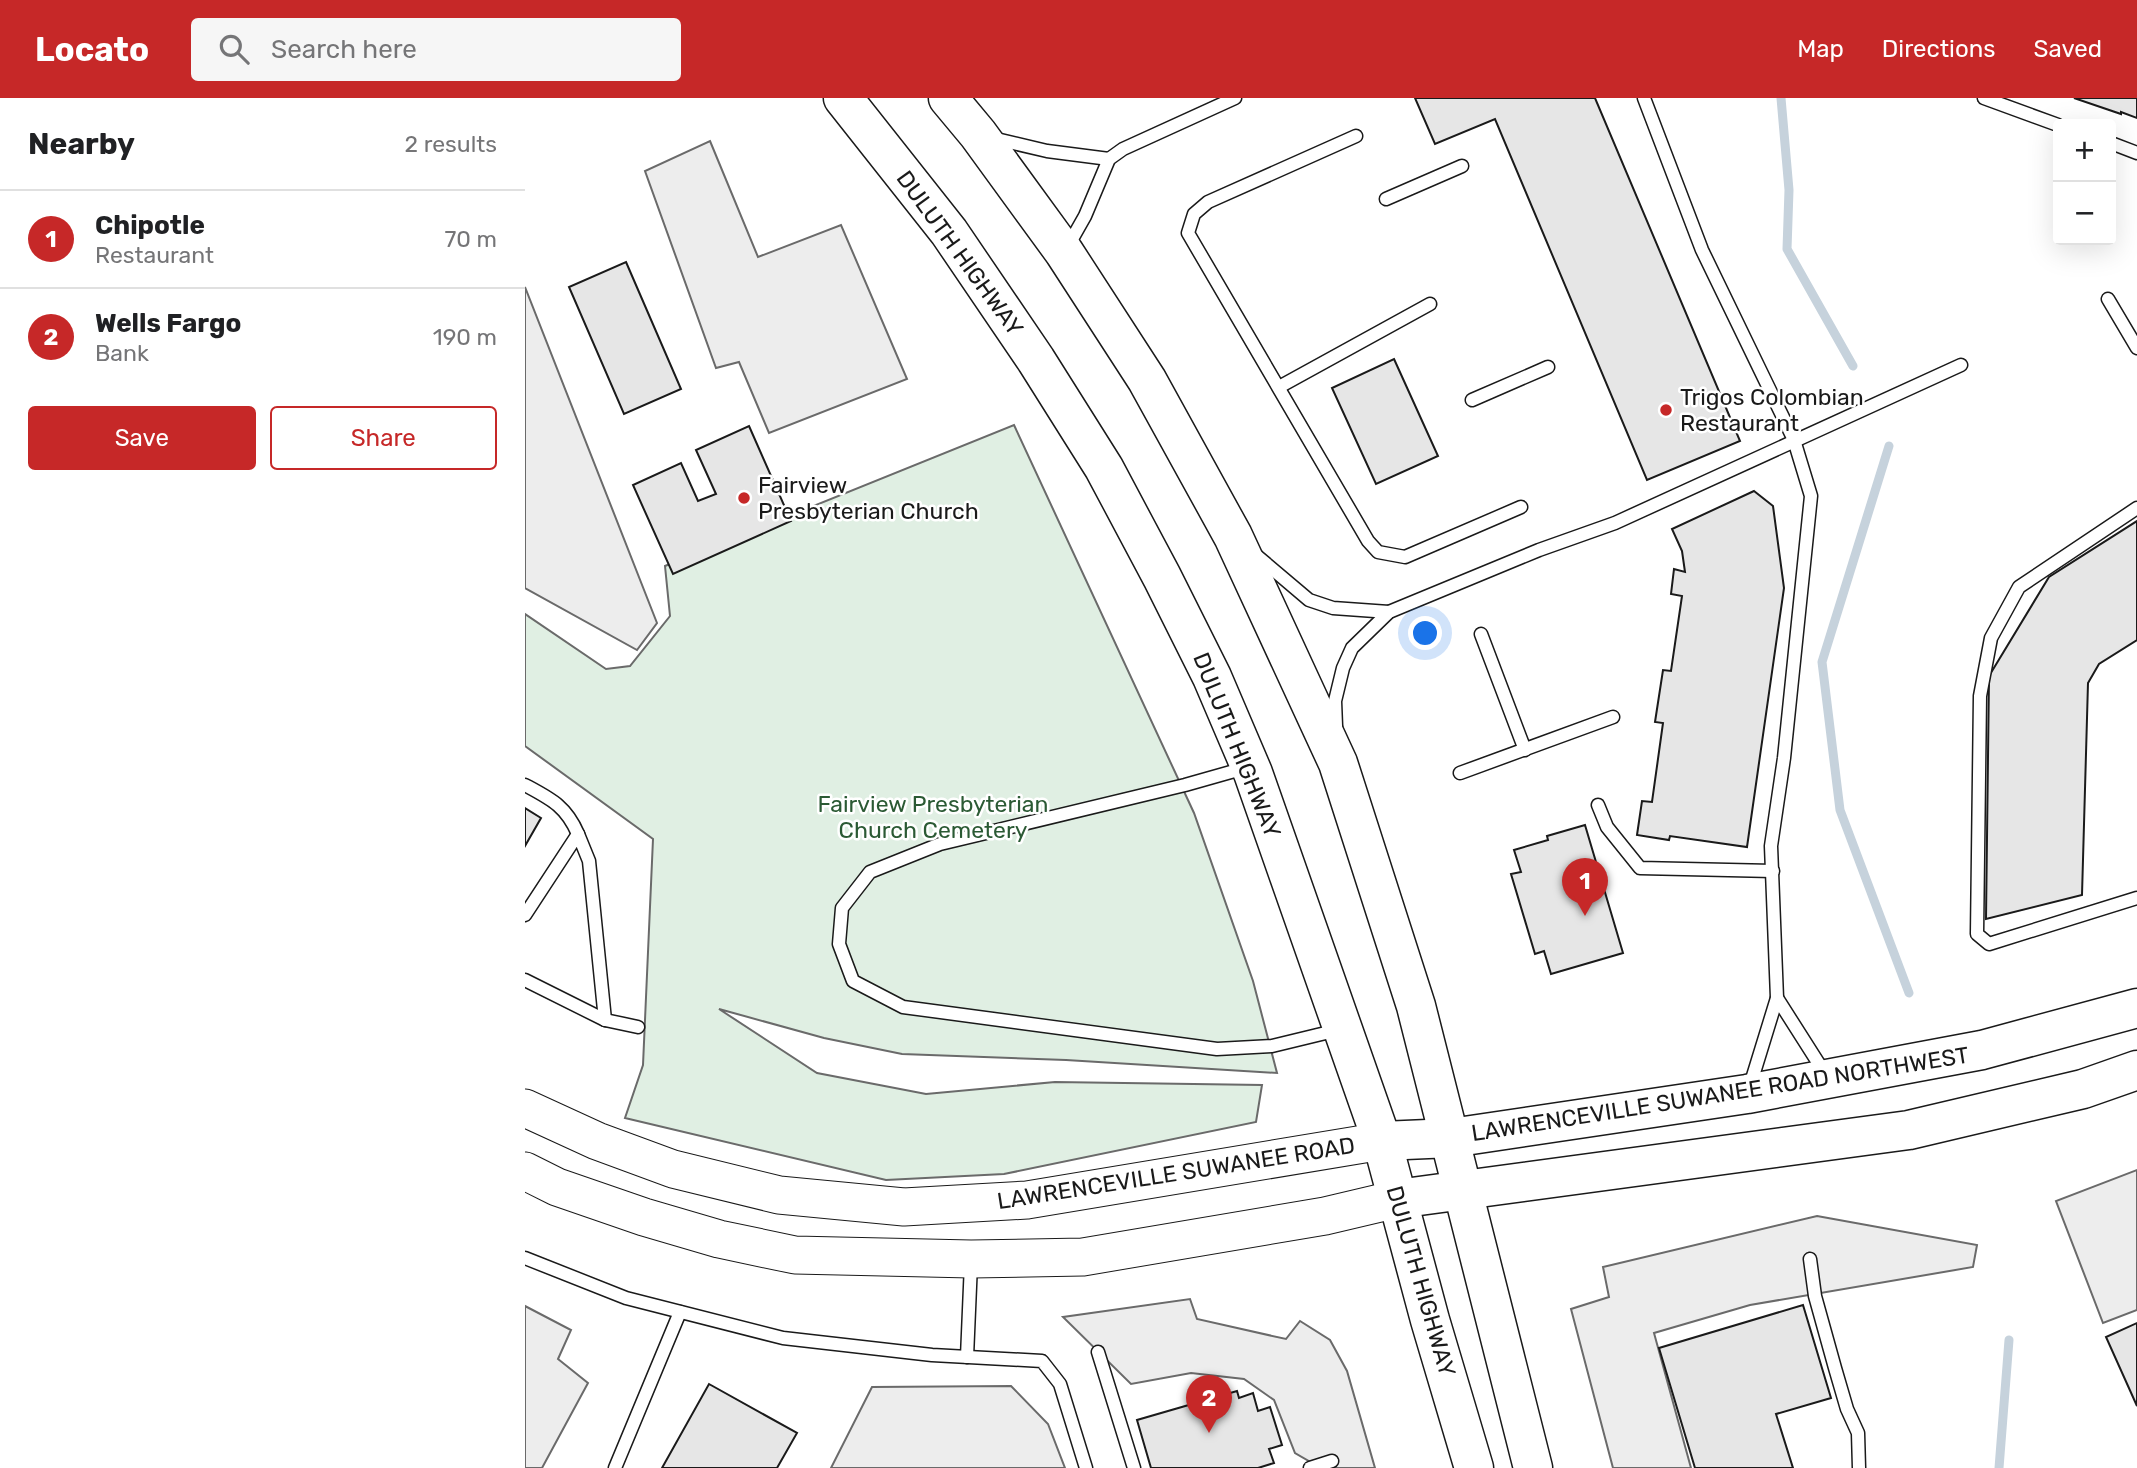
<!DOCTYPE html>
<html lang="en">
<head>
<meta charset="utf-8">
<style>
	body { margin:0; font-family:Rubik,sans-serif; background:#f6f6f6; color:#202124 }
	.controls { position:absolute; right:21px; top:21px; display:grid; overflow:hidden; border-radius:7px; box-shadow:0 7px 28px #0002 }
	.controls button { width:63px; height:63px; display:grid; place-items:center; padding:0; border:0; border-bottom:2px solid #e0e0e0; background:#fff; color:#202124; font:35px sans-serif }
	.you { position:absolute; left:901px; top:536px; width:24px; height:24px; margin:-18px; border:5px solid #fff; border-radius:50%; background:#1a73e8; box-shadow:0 0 0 10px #1a73e833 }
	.badge { display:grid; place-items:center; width:46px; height:46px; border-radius:50%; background:#c62828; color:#fff; font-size:23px; font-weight:700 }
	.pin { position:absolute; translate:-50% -58px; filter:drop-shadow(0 2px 4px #0008) }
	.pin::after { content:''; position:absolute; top:37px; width:24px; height:21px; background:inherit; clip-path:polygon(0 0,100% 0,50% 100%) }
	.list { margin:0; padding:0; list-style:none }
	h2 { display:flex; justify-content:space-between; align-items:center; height:91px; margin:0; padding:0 28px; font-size:30px }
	h2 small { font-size:23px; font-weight:400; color:#757577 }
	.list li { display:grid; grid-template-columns:46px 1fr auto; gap:21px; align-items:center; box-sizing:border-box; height:98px; padding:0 28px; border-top:2px solid #e0e0e0 }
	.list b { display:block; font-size:26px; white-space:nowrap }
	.list p { margin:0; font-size:23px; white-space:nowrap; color:#757577 }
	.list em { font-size:23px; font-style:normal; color:#757577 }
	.actions { display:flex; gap:14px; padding:21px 28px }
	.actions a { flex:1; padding:16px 0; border:2px solid #c62828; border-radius:7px; text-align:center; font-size:24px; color:#c62828 }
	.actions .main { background:#c62828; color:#fff }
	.icon { flex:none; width:38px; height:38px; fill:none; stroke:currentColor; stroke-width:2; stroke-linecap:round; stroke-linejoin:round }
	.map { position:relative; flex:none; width:1612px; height:1370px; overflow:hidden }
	header { display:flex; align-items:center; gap:42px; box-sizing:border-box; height:98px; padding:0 35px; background:#c62828; color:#fff }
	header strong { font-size:33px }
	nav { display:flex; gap:38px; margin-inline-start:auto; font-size:24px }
	.search { width:490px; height:63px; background:#f6f6f6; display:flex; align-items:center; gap:18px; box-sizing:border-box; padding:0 24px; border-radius:7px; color:#757577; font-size:26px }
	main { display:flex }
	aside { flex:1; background:#fff }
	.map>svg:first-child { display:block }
	.green { fill:#e0efe3; stroke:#6a6a6a; stroke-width:2 }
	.parking { fill:#ededed; stroke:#6a6a6a; stroke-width:2 }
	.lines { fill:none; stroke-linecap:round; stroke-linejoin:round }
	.stream { stroke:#c6d2dc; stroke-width:9 }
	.building { fill:#e6e6e6; stroke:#1a1a1a; stroke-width:2 }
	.lane-casing { stroke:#1a1a1a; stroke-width:15 }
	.secondary-casing { stroke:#1a1a1a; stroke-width:39 }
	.primary-casing { stroke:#1a1a1a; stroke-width:41 }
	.lane { stroke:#fff; stroke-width:12 }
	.secondary { stroke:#fff; stroke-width:37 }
	.primary { stroke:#fff; stroke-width:38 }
	.poi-dot { fill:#c62828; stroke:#fff; stroke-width:2.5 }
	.labels { text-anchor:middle; stroke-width:5; stroke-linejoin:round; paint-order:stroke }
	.street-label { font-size:23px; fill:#1a1a1a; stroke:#fff }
	.poi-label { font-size:23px; fill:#1a1a1a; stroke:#fff; text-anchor:start }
	.park-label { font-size:23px; fill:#2b5a34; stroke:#fff }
</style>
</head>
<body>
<header>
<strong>Locato</strong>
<div class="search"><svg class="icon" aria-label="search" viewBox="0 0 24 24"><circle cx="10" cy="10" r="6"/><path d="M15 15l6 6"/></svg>Search here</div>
<nav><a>Map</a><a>Directions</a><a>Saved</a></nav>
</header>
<main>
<aside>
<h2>Nearby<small>2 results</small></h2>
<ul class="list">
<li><span class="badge">1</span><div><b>Chipotle</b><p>Restaurant</p></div><em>70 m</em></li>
<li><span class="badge">2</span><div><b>Wells Fargo</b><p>Bank</p></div><em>190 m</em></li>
</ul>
<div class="actions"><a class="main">Save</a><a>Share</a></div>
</aside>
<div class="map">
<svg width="1612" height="1370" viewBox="0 0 1612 1370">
	<rect width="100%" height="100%" fill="#fff"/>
	<path class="green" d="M489,327L669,715L728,883L752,975L541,962L377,956L299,940L194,911L292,975L401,996L530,984L737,987L731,1024L479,1076L361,1082L100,1020L118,967L128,741L0,648V516L81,571L105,568L145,518L140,468Z"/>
	<g class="parking">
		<path d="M185,43L233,159L316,127L382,281L244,335L214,264L191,270L120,73Z"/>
		<path d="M0,189L132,525L112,552L0,490Z"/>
		<path d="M1612,1072V1212L1578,1225L1531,1103Z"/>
		<path d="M1292,1118L1452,1147L1448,1169L1225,1207L1129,1235L1166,1370H1088L1046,1211L1084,1199L1078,1169Z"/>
		<path d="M665,1201L672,1221L761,1241L775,1223L805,1242L822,1273L850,1370H796L770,1355L749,1302L719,1281L666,1275L606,1286L538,1219Z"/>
		<path d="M0,1208L46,1232L33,1261L63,1285L17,1370H0Z"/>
		<path d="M486,1288L523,1326L540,1370H306L347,1289Z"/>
	</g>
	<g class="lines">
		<g class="stream">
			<path d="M1256,0L1264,92L1262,151L1328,268"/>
			<path d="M1364,348L1297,564L1315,712L1384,895"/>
			<path d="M1474,1370L1484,1242"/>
		</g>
	</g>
	<g class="building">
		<path d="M890,0H1070L1215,343L1122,382L970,21L910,46Z"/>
		<path d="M1549,0H1612V20L1596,14V16Z"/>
		<path d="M101,164L156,291L99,316L44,189Z"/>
		<path d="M869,261L913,358L851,386L807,290Z"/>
		<path d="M224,328L266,423L148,476L108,387L156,365L173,403L191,396L171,352Z"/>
		<path d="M1229,393L1248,408L1259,490L1222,749L1145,738L1144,742L1112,737L1117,703L1127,704L1138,625L1130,624L1138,572L1146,573L1157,498L1146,496L1149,471L1160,474L1157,453L1147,431Z"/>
		<path d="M1612,423V542L1574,566L1563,585L1557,797L1461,821L1464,578L1524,479Z"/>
		<path d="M0,710L16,720L0,748Z"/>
		<path d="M1060,727L1098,855L1026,876L1019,853L1010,856L986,776L996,774L989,752L1023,742L1022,738Z"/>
		<path d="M1278,1207L1306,1300L1251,1316L1268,1370H1170L1134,1250Z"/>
		<path d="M1612,1225V1308L1581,1239Z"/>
		<path d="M184,1286L272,1335L252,1370H137Z"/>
		<path d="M712,1293L714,1300L728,1295L733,1313L745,1309L757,1347L744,1351L749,1365L733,1370H626L612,1322Z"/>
	</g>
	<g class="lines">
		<g class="lane-casing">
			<g id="lane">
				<path d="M1119,0L1177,152L1269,342L1286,398L1259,660L1246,748L1252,900L1224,991"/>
				<path d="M1459,0L1533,27"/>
				<path d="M831,38L683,104L669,116L663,135L843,443L853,454L880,459L996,409"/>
				<path d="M467,40L522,53L584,61"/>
				<path d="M1586,45L1612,55"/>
				<path d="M861,101L937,68"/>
				<path d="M543,148L560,118L584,61L598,51L710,0"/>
				<path d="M1583,201L1612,250"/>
				<path d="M754,289L905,206"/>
				<path d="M947,302L1023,269"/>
				<path d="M1612,410L1494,489L1466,540L1455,598L1452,836L1464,846L1612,800"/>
				<path d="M732,458L784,502L808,510L864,514"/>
				<path d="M956,536L1000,652"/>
				<path d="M811,628L810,603L818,570L827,550L864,514L1014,452L1090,425L1436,267"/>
				<path d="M720,670L660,687L415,746L345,774L317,810L314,846L328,883L378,909L692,951L747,948L813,932"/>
				<path d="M935,675L1088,619"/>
				<path d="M0,687C26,701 41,708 53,736"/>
				<path d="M1073,707L1082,729L1115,770L1248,773"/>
				<path d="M0,817L53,736L64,763L80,922"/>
				<path d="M0,882L80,922L113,929"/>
				<path d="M1252,900L1301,977"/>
				<path d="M0,1160L101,1200L258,1240L407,1257L517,1263L535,1286L561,1370"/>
				<path d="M1285,1161L1290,1198L1310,1270L1322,1311L1333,1335L1334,1370"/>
				<path d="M573,1254L609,1370"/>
				<path d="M442,1259L446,1165"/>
				<path d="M90,1370L155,1214"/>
				<path d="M785,1370L807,1363"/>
			</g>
		</g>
		<g class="secondary-casing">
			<g id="secondary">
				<path d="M0,1010L72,1043L148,1071L254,1097L379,1109L502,1102L857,1043"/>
				<path d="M0,1073L32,1089L119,1119L194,1141L270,1157L446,1161L558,1159L800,1118L872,1101"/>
			</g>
		</g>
		<g class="primary-casing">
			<g id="primary">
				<path d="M318,0L424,134L511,262L579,370L637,479L687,579L728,675L857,1043L905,1222L949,1370"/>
				<path d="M423,0L453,36L539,154L622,282L708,438L813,665L891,908L1008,1370"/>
				<path d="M857,1043L926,1040L1222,996L1457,952L1612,910"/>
				<path d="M872,1101L1384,1032L1558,991L1612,972"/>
			</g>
		</g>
		<use href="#lane" class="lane"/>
		<use href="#secondary" class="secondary"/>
		<use href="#primary" class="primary"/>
	</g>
	<g class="poi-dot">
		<circle cx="1141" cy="312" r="7"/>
		<circle cx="219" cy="400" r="7"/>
	</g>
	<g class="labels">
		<g class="street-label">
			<text transform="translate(435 155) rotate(54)" y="8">DULUTH HIGHWAY</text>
			<text transform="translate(712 647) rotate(68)" y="8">DULUTH HIGHWAY</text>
			<text transform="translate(1195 996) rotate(-9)" y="8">LAWRENCEVILLE SUWANEE ROAD NORTHWEST</text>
			<text transform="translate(651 1075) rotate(-9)" y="8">LAWRENCEVILLE SUWANEE ROAD</text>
			<text transform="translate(896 1183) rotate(74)" y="8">DULUTH HIGHWAY</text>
		</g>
		<g class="poi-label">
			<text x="1155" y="307">Trigos Colombian<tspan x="1155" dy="26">Restaurant</tspan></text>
			<text x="233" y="395">Fairview<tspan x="233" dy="26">Presbyterian Church</tspan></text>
		</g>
		<g class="park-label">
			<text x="408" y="714">Fairview Presbyterian<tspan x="408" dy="26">Church Cemetery</tspan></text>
		</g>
	</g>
</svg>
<div class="controls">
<button>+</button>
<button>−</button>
</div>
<div class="you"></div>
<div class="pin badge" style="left:1060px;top:818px">1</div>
<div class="pin badge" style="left:684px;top:1335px">2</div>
</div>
</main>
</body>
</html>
